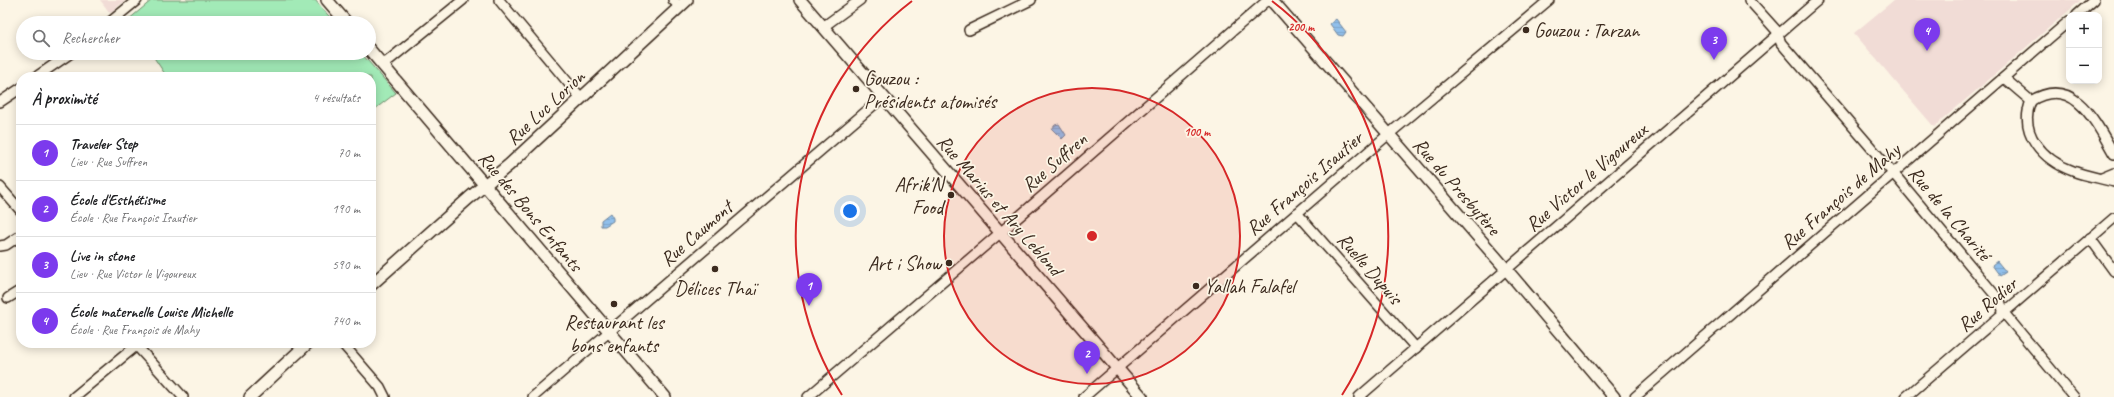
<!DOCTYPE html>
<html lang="fr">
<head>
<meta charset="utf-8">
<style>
	body { margin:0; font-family:Caveat,sans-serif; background:#f6f6f6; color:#202124 }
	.controls { position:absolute; right:12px; top:12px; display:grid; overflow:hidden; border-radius:8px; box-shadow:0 2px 10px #0003 }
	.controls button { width:36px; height:36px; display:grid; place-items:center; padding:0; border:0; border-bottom:1px solid #e0e0e0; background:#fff; color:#202124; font:20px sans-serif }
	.you { position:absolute; left:850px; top:211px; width:14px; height:14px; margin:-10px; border:3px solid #fff; border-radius:50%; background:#1a73e8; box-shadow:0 0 0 6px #1a73e833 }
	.badge { display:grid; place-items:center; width:26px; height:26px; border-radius:50%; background:#7c3aed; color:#fff; font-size:13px; font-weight:700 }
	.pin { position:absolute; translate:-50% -33px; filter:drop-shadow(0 1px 2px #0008) }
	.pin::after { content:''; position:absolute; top:21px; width:14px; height:12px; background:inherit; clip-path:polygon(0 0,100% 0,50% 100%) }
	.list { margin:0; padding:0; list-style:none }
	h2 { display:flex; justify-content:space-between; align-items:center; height:52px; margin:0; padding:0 16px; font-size:17px }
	h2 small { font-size:13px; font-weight:400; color:#757577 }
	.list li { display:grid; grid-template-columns:26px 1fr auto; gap:12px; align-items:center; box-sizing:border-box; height:56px; padding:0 16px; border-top:1px solid #e0e0e0 }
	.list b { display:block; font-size:15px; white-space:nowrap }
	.list p { margin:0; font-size:13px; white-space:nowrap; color:#757577 }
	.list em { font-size:13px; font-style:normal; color:#757577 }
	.icon { flex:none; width:22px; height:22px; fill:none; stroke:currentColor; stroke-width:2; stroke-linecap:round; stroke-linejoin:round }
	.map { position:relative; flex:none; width:2114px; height:397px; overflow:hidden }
	.search { position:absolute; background:#fff; box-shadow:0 2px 10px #0003; left:16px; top:16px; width:360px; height:44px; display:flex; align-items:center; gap:10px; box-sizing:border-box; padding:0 14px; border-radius:22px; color:#757577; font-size:15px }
	.panel { position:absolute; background:#fff; box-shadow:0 2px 10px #0003; left:16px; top:72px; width:360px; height:276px; border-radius:16px }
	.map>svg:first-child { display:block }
	.built { fill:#f1dcd6 }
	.pitch { fill:#a2eab7; stroke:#6e8a6a }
	.water { fill:url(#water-rules); stroke:#6e8399 }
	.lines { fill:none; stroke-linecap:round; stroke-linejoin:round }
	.minor-casing { stroke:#3b2a1e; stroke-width:12 }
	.tertiary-casing { stroke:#3b2a1e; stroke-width:14 }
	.minor { stroke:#fcf5e5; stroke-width:9 }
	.tertiary { stroke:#fcf5e5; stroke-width:11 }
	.ring { fill:none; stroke:#d62828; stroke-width:2 }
	.poi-dot { fill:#3b2a1e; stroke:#fcf5e5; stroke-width:1.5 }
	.labels { text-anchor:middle; stroke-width:3.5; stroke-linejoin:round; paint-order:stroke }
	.poi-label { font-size:20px; fill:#3b2a1e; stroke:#fcf5e5; text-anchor:start }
	.street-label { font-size:20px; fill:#3b2a1e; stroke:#fcf5e5 }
	.centre { fill:#d62828; stroke:#fcf5e5; stroke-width:2 }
	.ring-label { font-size:12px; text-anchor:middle; font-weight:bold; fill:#d62828; stroke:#fcf5e5; stroke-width:3.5; stroke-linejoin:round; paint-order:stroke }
</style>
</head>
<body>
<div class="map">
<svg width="2114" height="397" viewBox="0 0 2114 397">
	<defs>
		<pattern id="water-rules" width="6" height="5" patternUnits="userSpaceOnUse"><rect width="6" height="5" fill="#90bfeb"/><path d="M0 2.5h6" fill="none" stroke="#7da4c9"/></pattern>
	</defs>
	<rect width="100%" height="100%" fill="#fcf5e5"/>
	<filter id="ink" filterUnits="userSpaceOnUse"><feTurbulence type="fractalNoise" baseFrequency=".025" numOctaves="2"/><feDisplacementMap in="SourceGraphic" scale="8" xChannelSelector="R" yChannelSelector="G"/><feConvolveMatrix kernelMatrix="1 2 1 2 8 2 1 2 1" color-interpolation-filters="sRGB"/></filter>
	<g filter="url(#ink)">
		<g class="built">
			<path d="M100,0H126L110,13Z"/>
			<path d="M1894,0H2081L1934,127L1854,33Z"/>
		</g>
		<g class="pitch">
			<path d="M152,0H315L335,23H130L128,20Z"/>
			<path d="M151,53H361L396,93L371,112V77H167Z"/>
		</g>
		<g class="water">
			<path d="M1336,19L1346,32L1343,36L1338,35L1330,24Z"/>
			<path d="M1059,124L1066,135L1062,139L1052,129L1055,125Z"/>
			<path d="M610,213L613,218V221L605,226H601V220Z"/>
			<path d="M1997,261L2006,272L2000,276L1992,265Z"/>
		</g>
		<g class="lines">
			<g class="minor-casing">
				<g id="minor">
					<path d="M499,0L581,98"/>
					<path d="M673,0L680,7"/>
					<path d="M1749,0L1776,30L1781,43L1899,180L2000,301L2004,313L2074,397"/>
					<path d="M2077,15L2094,0"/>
					<path d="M109,23L137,0"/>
					<path d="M823,27L860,0"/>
					<path d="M969,30L1031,0"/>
					<path d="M383,65L463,0"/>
					<path d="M36,77L71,53"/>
					<path d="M2004,78L2031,101"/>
					<path d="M0,102L21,88"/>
					<path d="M2114,154C2096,123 2074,74 2031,101C2018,133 2043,160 2073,171C2086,176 2100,178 2114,182"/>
					<path d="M2102,178L2114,173"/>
					<path d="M0,187L21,211"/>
					<path d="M1297,213L1416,348"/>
					<path d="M2090,238L2114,271"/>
					<path d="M0,246L6,245L21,235"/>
					<path d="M8,298L21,290"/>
					<path d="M134,343L183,397"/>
					<path d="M342,343L380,387L385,397"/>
					<path d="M74,397L136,346"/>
					<path d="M533,397L883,97"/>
					<path d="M808,397L1000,233L1268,0"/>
					<path d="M1084,397L1383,139L1549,0"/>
					<path d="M1359,397L1818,0"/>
					<path d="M1635,397L2069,21"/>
					<path d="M1906,397L2114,218"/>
				</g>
			</g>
			<g class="tertiary-casing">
				<g id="tertiary">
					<path d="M327,0L347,23"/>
					<path d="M800,0L1142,397"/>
					<path d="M1272,0L1506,269L1614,397"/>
					<path d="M369,49L665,397"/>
					<path d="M371,285L469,198L509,165L687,0"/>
					<path d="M250,397L308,343"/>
				</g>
			</g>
			<use href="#minor" class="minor"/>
			<use href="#tertiary" class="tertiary"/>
		</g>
	</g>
	<circle cx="1092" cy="236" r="148" fill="#d62828" fill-opacity=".12"/>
	<g class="ring">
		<circle cx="1092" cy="236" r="148"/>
		<path d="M842 395A296 296 0 0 1 912 1M1272 1A296 296 0 0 1 1342 395"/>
	</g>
	<g class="poi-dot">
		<circle cx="1526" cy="30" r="4"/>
		<circle cx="856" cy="89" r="4"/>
		<circle cx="951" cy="195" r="4"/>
		<circle cx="949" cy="263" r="4"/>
		<circle cx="715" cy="269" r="4"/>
		<circle cx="1196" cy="286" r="4"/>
		<circle cx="614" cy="304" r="4"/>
	</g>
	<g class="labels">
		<g class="poi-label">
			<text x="1534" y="37">Gouzou : Tarzan</text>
			<text x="864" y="85">Gouzou :<tspan x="864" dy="23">Présidents atomisés</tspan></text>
			<text x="943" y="191" text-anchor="end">Afrik'N<tspan x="943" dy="23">Food</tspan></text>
			<text x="941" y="270" text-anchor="end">Art i Show</text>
			<text x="1204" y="293">Yallah Falafel</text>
			<text x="715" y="295" text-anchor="middle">Délices Thaï</text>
			<text x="614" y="329" text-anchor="middle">Restaurant les<tspan x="614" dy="23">bons enfants</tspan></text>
		</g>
		<g class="street-label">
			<text transform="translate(545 107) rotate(-43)" y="7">Rue Luc Lorion</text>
			<text transform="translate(1054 162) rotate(-41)" y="7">Rue Suffren</text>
			<text transform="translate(1586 177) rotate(-41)" y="7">Rue Victor le Vigoureux</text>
			<text transform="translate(1304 183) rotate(-41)" y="7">Rue François Isautier</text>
			<text transform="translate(1457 186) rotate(49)" y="7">Rue du Presbytère</text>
			<text transform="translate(1840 196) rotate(-41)" y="7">Rue François de Mahy</text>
			<text transform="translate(1000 205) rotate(49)" y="7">Rue Marius et Ary Leblond</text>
			<text transform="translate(531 211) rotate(50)" y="7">Rue des Bons Enfants</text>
			<text transform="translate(1950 213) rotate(50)" y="7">Rue de la Charité</text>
			<text transform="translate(696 233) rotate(-41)" y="7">Rue Caumont</text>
			<text transform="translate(1370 268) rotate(49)" y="7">Ruelle Dupuis</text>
			<text transform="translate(1987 304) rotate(-41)" y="7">Rue Rodier</text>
		</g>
	</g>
	<circle cx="1092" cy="236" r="6" class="centre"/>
	<g class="ring-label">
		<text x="1301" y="31">200 m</text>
		<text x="1197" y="136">100 m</text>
	</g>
</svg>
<div class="controls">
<button>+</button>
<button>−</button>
</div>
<div class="you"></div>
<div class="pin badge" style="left:809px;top:306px">1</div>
<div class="pin badge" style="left:1087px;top:374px">2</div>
<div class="pin badge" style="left:1714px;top:60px">3</div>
<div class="pin badge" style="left:1927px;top:51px">4</div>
<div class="search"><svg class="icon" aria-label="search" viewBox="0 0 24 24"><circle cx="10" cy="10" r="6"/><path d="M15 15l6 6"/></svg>Rechercher</div>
<section class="panel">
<h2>À proximité<small>4 résultats</small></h2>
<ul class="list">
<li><span class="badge">1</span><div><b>Traveler Step</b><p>Lieu · Rue Suffren</p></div><em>70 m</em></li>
<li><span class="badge">2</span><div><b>École d'Esthétisme</b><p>École · Rue François Isautier</p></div><em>190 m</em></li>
<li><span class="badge">3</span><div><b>Live in stone</b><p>Lieu · Rue Victor le Vigoureux</p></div><em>590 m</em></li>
<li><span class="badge">4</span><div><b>École maternelle Louise Michelle</b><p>École · Rue François de Mahy</p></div><em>740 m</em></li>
</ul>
</section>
</div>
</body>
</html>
